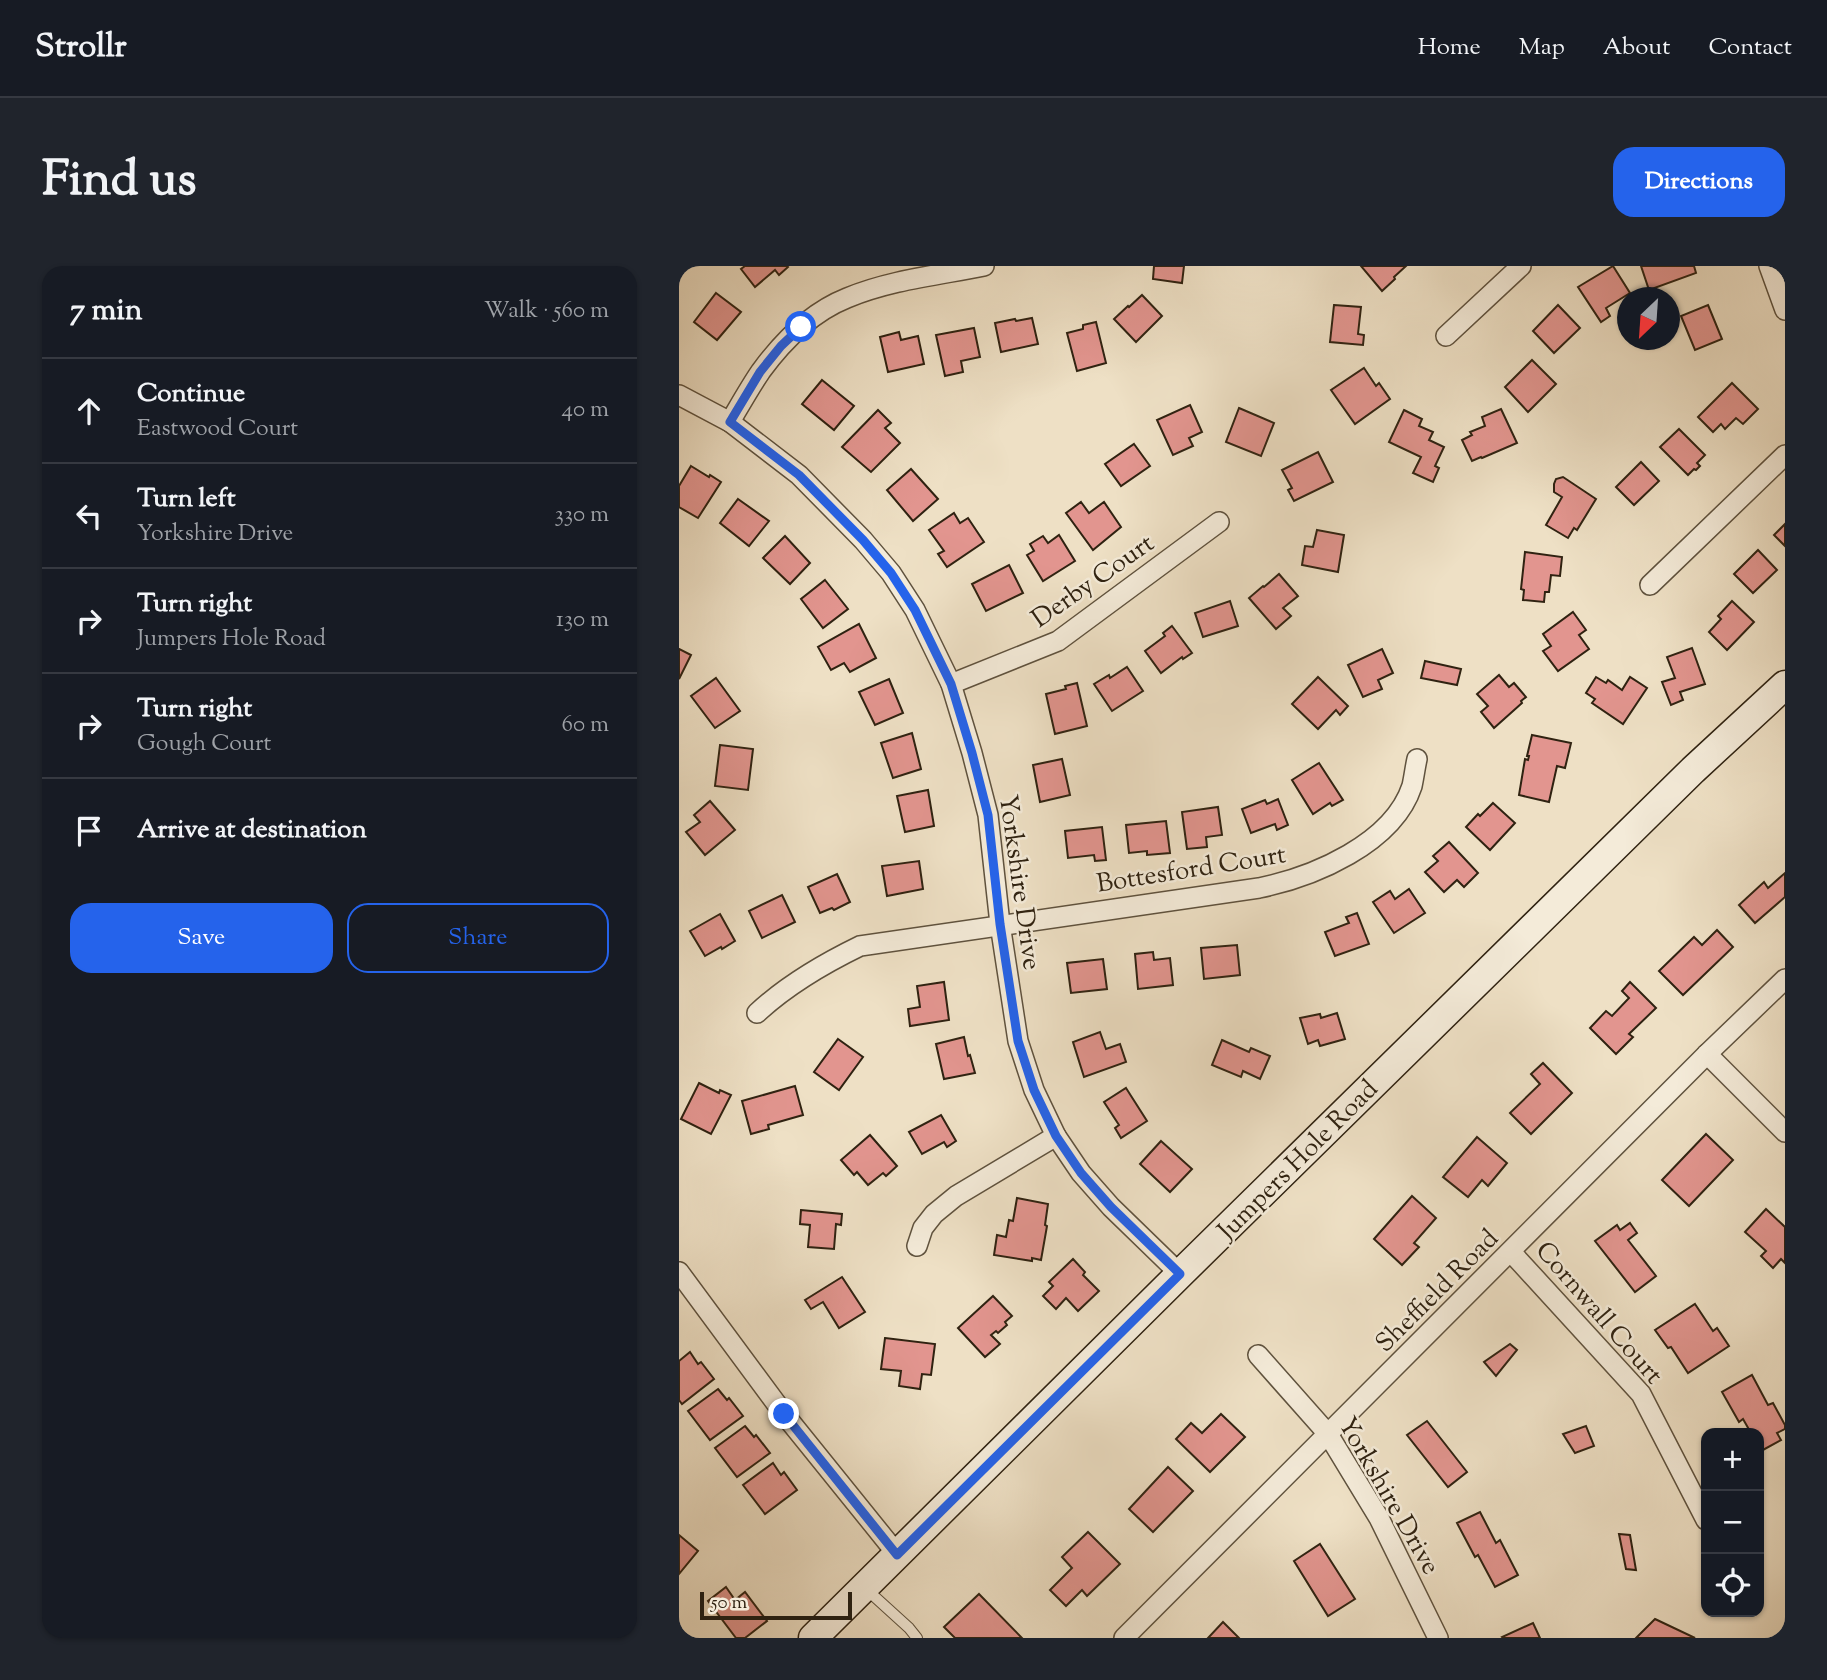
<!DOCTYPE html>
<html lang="en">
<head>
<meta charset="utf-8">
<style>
	body { margin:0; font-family:"Sorts Mill Goudy",serif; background:#20242c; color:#f1f3f6 }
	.controls { position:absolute; right:21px; bottom:21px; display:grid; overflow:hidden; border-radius:14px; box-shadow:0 2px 5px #0004 }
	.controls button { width:63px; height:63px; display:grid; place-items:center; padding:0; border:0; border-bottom:2px solid #363941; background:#171b24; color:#f1f3f6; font:35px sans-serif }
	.compass { position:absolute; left:938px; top:21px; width:63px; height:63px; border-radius:50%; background:#171b24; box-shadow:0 2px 5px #0004; rotate:205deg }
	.scale { position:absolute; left:21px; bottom:18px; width:152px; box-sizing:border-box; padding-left:7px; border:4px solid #2f2211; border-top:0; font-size:19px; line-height:24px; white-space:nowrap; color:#2f2211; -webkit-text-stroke:5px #f4ebd9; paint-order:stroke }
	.stop { position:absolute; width:21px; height:21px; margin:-16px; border:5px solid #2563eb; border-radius:50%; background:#fff }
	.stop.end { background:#2563eb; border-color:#fff; box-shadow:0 2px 7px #0008 }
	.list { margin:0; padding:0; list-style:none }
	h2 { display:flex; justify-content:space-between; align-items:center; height:91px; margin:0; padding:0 28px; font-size:30px }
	h2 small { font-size:23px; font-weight:400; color:#9ea1a6 }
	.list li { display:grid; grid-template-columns:46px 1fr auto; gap:21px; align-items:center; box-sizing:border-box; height:105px; padding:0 28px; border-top:2px solid #363941 }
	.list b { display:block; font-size:26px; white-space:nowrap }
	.list p { margin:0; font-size:23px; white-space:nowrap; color:#9ea1a6 }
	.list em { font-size:23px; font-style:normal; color:#9ea1a6 }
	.actions { display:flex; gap:14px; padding:21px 28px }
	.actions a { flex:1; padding:16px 0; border:2px solid #2563eb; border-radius:21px; text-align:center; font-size:24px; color:#2563eb }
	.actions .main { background:#2563eb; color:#fff }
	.icon { flex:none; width:38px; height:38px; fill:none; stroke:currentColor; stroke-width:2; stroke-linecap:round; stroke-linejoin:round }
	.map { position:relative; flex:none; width:1106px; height:1372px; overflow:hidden; border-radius:21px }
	header { display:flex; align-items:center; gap:42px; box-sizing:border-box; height:98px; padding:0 35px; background:#171b24; border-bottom:2px solid #363941 }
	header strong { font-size:33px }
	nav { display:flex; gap:38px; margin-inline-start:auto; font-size:24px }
	.intro { display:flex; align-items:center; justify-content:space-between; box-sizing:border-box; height:168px; padding:0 42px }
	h1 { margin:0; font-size:49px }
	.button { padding:18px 32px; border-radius:21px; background:#2563eb; color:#fff; font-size:24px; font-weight:700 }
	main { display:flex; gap:42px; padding:0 42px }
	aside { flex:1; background:#171b24; border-radius:21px; box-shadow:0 2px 5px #0004 }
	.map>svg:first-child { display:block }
	.building { fill:#e2958f; stroke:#2f2211; stroke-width:2 }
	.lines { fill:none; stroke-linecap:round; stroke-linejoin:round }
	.service-casing { stroke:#5f523e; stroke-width:12 }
	.minor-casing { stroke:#5f523e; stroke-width:22 }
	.secondary-casing { stroke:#2f2211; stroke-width:31 }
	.service { stroke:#f4ebd9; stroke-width:10 }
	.minor { stroke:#f4ebd9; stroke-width:19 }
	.secondary { stroke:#f4ebd9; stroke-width:28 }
	.route { stroke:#2563eb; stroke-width:9 }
	.labels { text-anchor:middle; stroke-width:5; stroke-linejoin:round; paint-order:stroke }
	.street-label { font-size:26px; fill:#2f2211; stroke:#f4ebd9 }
</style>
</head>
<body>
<header>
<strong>Strollr</strong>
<nav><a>Home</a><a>Map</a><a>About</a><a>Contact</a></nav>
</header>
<div class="intro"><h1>Find us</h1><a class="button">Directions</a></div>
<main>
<aside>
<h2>7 min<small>Walk · 560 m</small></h2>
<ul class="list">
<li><svg class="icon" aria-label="ahead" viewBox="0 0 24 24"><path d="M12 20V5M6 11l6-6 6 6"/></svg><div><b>Continue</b><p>Eastwood Court</p></div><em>40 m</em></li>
<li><svg class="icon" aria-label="left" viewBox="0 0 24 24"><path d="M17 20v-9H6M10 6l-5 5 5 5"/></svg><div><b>Turn left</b><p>Yorkshire Drive</p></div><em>330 m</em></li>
<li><svg class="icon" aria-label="right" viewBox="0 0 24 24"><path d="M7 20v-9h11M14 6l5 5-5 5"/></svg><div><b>Turn right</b><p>Jumpers Hole Road</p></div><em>130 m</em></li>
<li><svg class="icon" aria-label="right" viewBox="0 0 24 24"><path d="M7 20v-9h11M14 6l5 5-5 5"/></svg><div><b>Turn right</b><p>Gough Court</p></div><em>60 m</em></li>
<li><svg class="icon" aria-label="arrive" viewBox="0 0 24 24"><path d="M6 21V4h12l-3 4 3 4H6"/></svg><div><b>Arrive at destination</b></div></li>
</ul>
<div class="actions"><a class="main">Save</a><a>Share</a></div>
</aside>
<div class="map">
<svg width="1106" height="1372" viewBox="0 0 1106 1372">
	<rect width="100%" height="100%" fill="#eee0c5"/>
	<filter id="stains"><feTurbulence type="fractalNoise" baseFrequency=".00286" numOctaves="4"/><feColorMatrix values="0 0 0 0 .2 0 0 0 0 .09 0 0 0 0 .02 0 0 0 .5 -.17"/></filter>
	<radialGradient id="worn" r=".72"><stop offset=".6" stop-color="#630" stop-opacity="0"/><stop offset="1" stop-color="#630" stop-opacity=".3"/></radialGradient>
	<g class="building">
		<path d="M66,0H108L109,1L100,9L96,4L76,21L62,3Z"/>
		<path d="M475,0H505L503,17L474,13Z"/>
		<path d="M682,0H727L715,11L716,13L703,25Z"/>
		<path d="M934,0L951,27L927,42L931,50L922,56L899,21Z"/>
		<path d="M962,0H1015L1017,7L970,24Z"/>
		<path d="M37,27L62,46L38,74L15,56Z"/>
		<path d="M463,29L483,50L457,76L435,53L449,40L450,41Z"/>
		<path d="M655,39L682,41L679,68L685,69L684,79L651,76Z"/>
		<path d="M879,39L901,62L875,87L854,65Z"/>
		<path d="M1029,39L1043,73L1016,84L1002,50Z"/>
		<path d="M353,52L359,78L322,86L316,57L336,53L337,55Z"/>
		<path d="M417,56L427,97L398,105L388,67L404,63V59Z"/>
		<path d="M295,62L301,91L282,95L284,106L266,110L257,69Z"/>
		<path d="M220,66L222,74L239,70L245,98L209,106L201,71Z"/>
		<path d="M853,94L877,118L849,146L826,121Z"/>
		<path d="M685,102L697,120L700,117L711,133L676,158L652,124Z"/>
		<path d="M143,114L175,140L155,164L123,138Z"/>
		<path d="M1053,117L1079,143L1064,158L1057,152L1046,163L1042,158L1034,166L1019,151Z"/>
		<path d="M511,139L523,166L510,172L514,180L494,189L478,154Z"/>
		<path d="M560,142L595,157L582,190L547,176Z"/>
		<path d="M822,143L838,177L803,192L802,191L793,195L783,174L793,169L791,166L806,160L803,151Z"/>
		<path d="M199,144L212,157L206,162L221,177L192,206L163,181Z"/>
		<path d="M725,144L743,153L740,160L754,166L750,174L765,181L756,200L760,202L754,216L734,207L742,191L710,176Z"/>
		<path d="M1000,163L1026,189L1018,197L1021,200L1017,204L1015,203L1009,209L981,181Z"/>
		<path d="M455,178L471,200L442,220L426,198Z"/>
		<path d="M639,186L654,216L615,235L609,224L613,222L603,204Z"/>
		<path d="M962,196L980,215L955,239L937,221Z"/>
		<path d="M12,200L30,211L31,209L42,216L19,252L0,241V220Z"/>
		<path d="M232,203L259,233L234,255L208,224Z"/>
		<path d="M884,211L917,233L898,264L895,262L889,272L867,259L883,231L875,226V218L877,213Z"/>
		<path d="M59,233L90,255L70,280L41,257Z"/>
		<path d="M402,236L410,247L425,236L442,261L414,284L387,247Z"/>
		<path d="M275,247L281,257L289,252L305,276L268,301L259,288L265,285L250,264Z"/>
		<path d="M1106,258V280L1095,269Z"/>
		<path d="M638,264L665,269L659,306L623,299L626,280L634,281Z"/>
		<path d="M380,269L396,295L364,315L348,289L355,285L351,278L364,270L369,277Z"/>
		<path d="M106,270L131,297L111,318L84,292Z"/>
		<path d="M1079,284L1098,304L1074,327L1055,308Z"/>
		<path d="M846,286L883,291L881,310L872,309L870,326H866L865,336L844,334L845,324L842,323Z"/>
		<path d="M330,299L344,327L307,345L293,318Z"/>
		<path d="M600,308L619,330L604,342L612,350L597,363L570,332L584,320L585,321Z"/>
		<path d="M146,314L169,343L144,362L122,333Z"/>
		<path d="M551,335L559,360L524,371L516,347Z"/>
		<path d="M1053,335L1075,356L1048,384L1030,366L1042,353L1039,350Z"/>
		<path d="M894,346L907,364L900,369L910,383L879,405L864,385L872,380L864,368Z"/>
		<path d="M180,358L197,392L171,406L165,397L152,404L139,381Z"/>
		<path d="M493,360L513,387L504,393L503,391L482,407L466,385L486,370L484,367Z"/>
		<path d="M1013,382L1026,418L1001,426L1004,434L992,439L983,416L996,412L988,391Z"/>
		<path d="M0,383L12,389L0,413Z"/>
		<path d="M703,383L714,407L699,414L703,423L684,431L669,399Z"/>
		<path d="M746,395L782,403L778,419L742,412Z"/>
		<path d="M448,401L464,425L433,445L415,418L430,409L431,412Z"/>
		<path d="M820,409L830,421L835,417L847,431L842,435L843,437L815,462L802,446L809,440L798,428Z"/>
		<path d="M639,411L669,440L661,449L657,444L639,463L613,438Z"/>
		<path d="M917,411L927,417L929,414L943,424L951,411L968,422L944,458L913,437L916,433L907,427Z"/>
		<path d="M37,412L61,445L36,462L12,430Z"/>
		<path d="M210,413L224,447L196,459L180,426Z"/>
		<path d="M398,417L408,460L376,468L367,428L387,423L386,420Z"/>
		<path d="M233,467L242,503L214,512L202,477Z"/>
		<path d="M853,469L892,477L886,502L878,500L870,536L840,529L846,493L849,494L850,490H848Z"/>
		<path d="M41,479L74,483L69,524L36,520Z"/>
		<path d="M383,493L391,529L361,536L354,499Z"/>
		<path d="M640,497L664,534L653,540L651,537L634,548L613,514Z"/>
		<path d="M249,524L255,560L226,566L218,530Z"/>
		<path d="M599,533L609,559L598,564L596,558L572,567L563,543L586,534L588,538Z"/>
		<path d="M31,535L56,564L26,589L7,566L21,556L15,549Z"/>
		<path d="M814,537L836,557L811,584L787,561L799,548L801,550Z"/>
		<path d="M539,541L543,569L527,571L528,581L508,583L503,546Z"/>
		<path d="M487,555L491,587L468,589V585L450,587L447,559Z"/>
		<path d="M423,561L427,594L416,595L415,589L389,592L386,565Z"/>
		<path d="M770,576L799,607L785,621L778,614L765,626L746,606L759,595L754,590Z"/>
		<path d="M240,595L244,623L208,630L203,600Z"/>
		<path d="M1106,607V631L1076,657L1060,639L1085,616L1089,622Z"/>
		<path d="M158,608L171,636L155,644L153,642L141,647L129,621Z"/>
		<path d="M730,623L746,647L715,667L694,636L711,625L716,633Z"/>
		<path d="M103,629L116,656L83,672L70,645Z"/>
		<path d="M678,647L690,678L656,690L646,666L670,657L667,651Z"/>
		<path d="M41,648L56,675L43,683L42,681L26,690L11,665Z"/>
		<path d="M1038,664L1054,681L1004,729L980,705L1015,671L1023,679Z"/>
		<path d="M558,679L561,709L525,713L522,682Z"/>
		<path d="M474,686L475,694L491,692L494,719L459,723L456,688Z"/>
		<path d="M424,693L428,723L392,727L388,697Z"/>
		<path d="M265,716L270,754L231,760L229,743L241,741L238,720Z"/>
		<path d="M951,716L977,742L950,768L954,771L937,788L911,762L927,745L933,750L950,732L943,725Z"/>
		<path d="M658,747L666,773L641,780L639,774L629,778L621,752L641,748L642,752Z"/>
		<path d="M421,766L427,783L441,778L447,796L405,811L394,776Z"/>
		<path d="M285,771L289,790L291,789L296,807L265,813L257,778Z"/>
		<path d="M159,773L184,791L160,824L135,806Z"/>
		<path d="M543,774L570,786L572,782L591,790L581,813L564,805L562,811L533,799Z"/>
		<path d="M864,797L893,827L852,868L831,847L861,818L852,808Z"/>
		<path d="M20,817L40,827L41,824L52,829L32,868L2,853Z"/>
		<path d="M116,820L124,849L89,859L90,863L72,868L63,835Z"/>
		<path d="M447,822L468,855L442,872L436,862L440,859L425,836Z"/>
		<path d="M262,849L277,875L268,881L265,876L243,888L230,866Z"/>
		<path d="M1027,868L1054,894L1010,940L983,914Z"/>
		<path d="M191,869L218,900L207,910L204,907L189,919L178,906L175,909L162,894Z"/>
		<path d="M798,871L828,897L809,920L803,914L789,931L764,911Z"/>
		<path d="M482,875L513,903L491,926L461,898Z"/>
		<path d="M733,930L757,952L735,977L740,981L723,999L695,973Z"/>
		<path d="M338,932L369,938L366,959L368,960L362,994L353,992V995L315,989L318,969L327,971L330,954L334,955Z"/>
		<path d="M1087,943L1106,961V997L1102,993L1094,1002L1082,990L1087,985L1066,966Z"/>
		<path d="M122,944L163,948L162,959L157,958L155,983L129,981L131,959L121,958Z"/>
		<path d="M951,957L958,967L949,974L977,1010L956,1026L916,975L938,959L941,964Z"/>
		<path d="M394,993L406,1006L404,1009L420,1025L399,1045L387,1032L377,1043L364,1030L374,1020L370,1016Z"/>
		<path d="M163,1011L186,1046L160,1062L144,1036L132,1043L126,1034Z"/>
		<path d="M314,1030L333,1050L326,1056L328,1059L319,1067L317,1065L312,1069L321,1078L306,1091L279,1062Z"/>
		<path d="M1016,1038L1034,1065L1038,1062L1050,1080L1009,1107L992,1081L989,1082L976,1064Z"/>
		<path d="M206,1072L256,1078L252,1109L243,1108L241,1123L220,1120L222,1105L202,1103Z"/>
		<path d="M831,1078L838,1084L817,1110L805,1096Z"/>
		<path d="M11,1086L19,1098L22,1096L35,1113L3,1138L0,1134V1095Z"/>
		<path d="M1073,1109L1089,1139L1094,1137L1106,1159V1163L1098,1167L1102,1174L1082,1185L1080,1181V1167H1072L1064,1153L1060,1156L1043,1126Z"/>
		<path d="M39,1123L48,1134L50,1132L64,1150L31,1174L9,1145Z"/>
		<path d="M542,1148L566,1171L531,1206L497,1173L512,1157L523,1167Z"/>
		<path d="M748,1155L788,1206L769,1221L728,1169Z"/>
		<path d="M66,1160L75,1171L77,1169L91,1187L58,1211L36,1182Z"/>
		<path d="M907,1160L915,1180L896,1187L884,1168Z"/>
		<path d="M94,1197L102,1209L105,1206L118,1224L86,1248L64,1219Z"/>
		<path d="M489,1201L514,1225L474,1266L450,1243Z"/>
		<path d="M801,1246L817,1277L821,1274L839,1309L816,1321L799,1289L796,1291L778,1257Z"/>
		<path d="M409,1266L441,1298L408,1330L403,1324L387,1340L371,1324L393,1302L383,1291Z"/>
		<path d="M940,1268L951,1269L957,1304L947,1303Z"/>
		<path d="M0,1269L19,1285L0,1308Z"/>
		<path d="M641,1278L676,1333L649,1350L615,1295Z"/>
		<path d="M47,1321L56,1334L66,1326L88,1355L66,1372H57L29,1335Z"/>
		<path d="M300,1328L343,1372H276L265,1361Z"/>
		<path d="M976,1353L1016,1372H957Z"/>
		<path d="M544,1356L560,1372H529Z"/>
		<path d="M854,1357L861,1372H824L823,1371Z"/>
	</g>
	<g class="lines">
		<g class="service-casing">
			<path id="service" d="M186,1322L230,1362L238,1372"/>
		</g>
		<g class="minor-casing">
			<g id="minor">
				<path d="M1090,0L1106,44"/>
				<path d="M767,70L842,0"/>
				<path d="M0,129L51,156L120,209L184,274L212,307L236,344L272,418L293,487L309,549L321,658L339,775L355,824L377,870L402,907L432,941L501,1008"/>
				<path d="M51,156C61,139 71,121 82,105C104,75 133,46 168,32C211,14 260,9 305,0"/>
				<path d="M971,319L1106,189"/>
				<path d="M272,418L379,375L540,256"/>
				<path d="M78,747C108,719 144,698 181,680L580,622C634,611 714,578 733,520C735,511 736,502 738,493"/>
				<path d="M1028,788L1106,866"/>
				<path d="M238,980L244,962L255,948L277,930L377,870"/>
				<path d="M832,986L962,1128L1027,1254"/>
				<path d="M0,1006L105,1148L218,1288"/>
				<path d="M579,1089L649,1168L700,1252L759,1372"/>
				<path d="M445,1372L1028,788L1106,713"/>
			</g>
		</g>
		<g class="secondary-casing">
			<path id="secondary" d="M134,1372L501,1008L1014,504L1106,419"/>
		</g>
		<use href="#service" class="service"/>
		<use href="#minor" class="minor"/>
		<use href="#secondary" class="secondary"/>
	</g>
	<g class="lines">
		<path class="route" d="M105,1148L218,1289L501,1008L432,941L402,907L377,870L355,824L339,775L321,658L309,549L293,487L272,418L236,344L212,307L184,274L120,209L51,156L81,106L102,80L122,61"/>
	</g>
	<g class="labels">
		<g class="street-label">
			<text transform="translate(413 314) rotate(-35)" y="9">Derby Court</text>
			<text transform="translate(512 602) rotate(-9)" y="9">Bottesford Court</text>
			<text transform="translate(342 616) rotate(82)" y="9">Yorkshire Drive</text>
			<text transform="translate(618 893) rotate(-45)" y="9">Jumpers Hole Road</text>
			<text transform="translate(757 1024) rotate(-45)" y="9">Sheffield Road</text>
			<text transform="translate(921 1046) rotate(49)" y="9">Cornwall Court</text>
			<text transform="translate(711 1229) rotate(60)" y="9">Yorkshire Drive</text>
		</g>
	</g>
	<rect width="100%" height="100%" filter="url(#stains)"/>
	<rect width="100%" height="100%" fill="url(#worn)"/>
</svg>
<div class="controls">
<button>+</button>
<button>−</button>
<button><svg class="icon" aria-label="locate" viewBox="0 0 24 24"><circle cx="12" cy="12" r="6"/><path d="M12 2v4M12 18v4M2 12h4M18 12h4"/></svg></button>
</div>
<svg class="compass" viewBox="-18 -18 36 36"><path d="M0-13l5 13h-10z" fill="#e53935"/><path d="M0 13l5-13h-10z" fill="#9ea1a6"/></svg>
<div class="scale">50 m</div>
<div class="stop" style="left:122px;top:61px"></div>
<div class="stop end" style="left:105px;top:1148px"></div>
</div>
</main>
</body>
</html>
